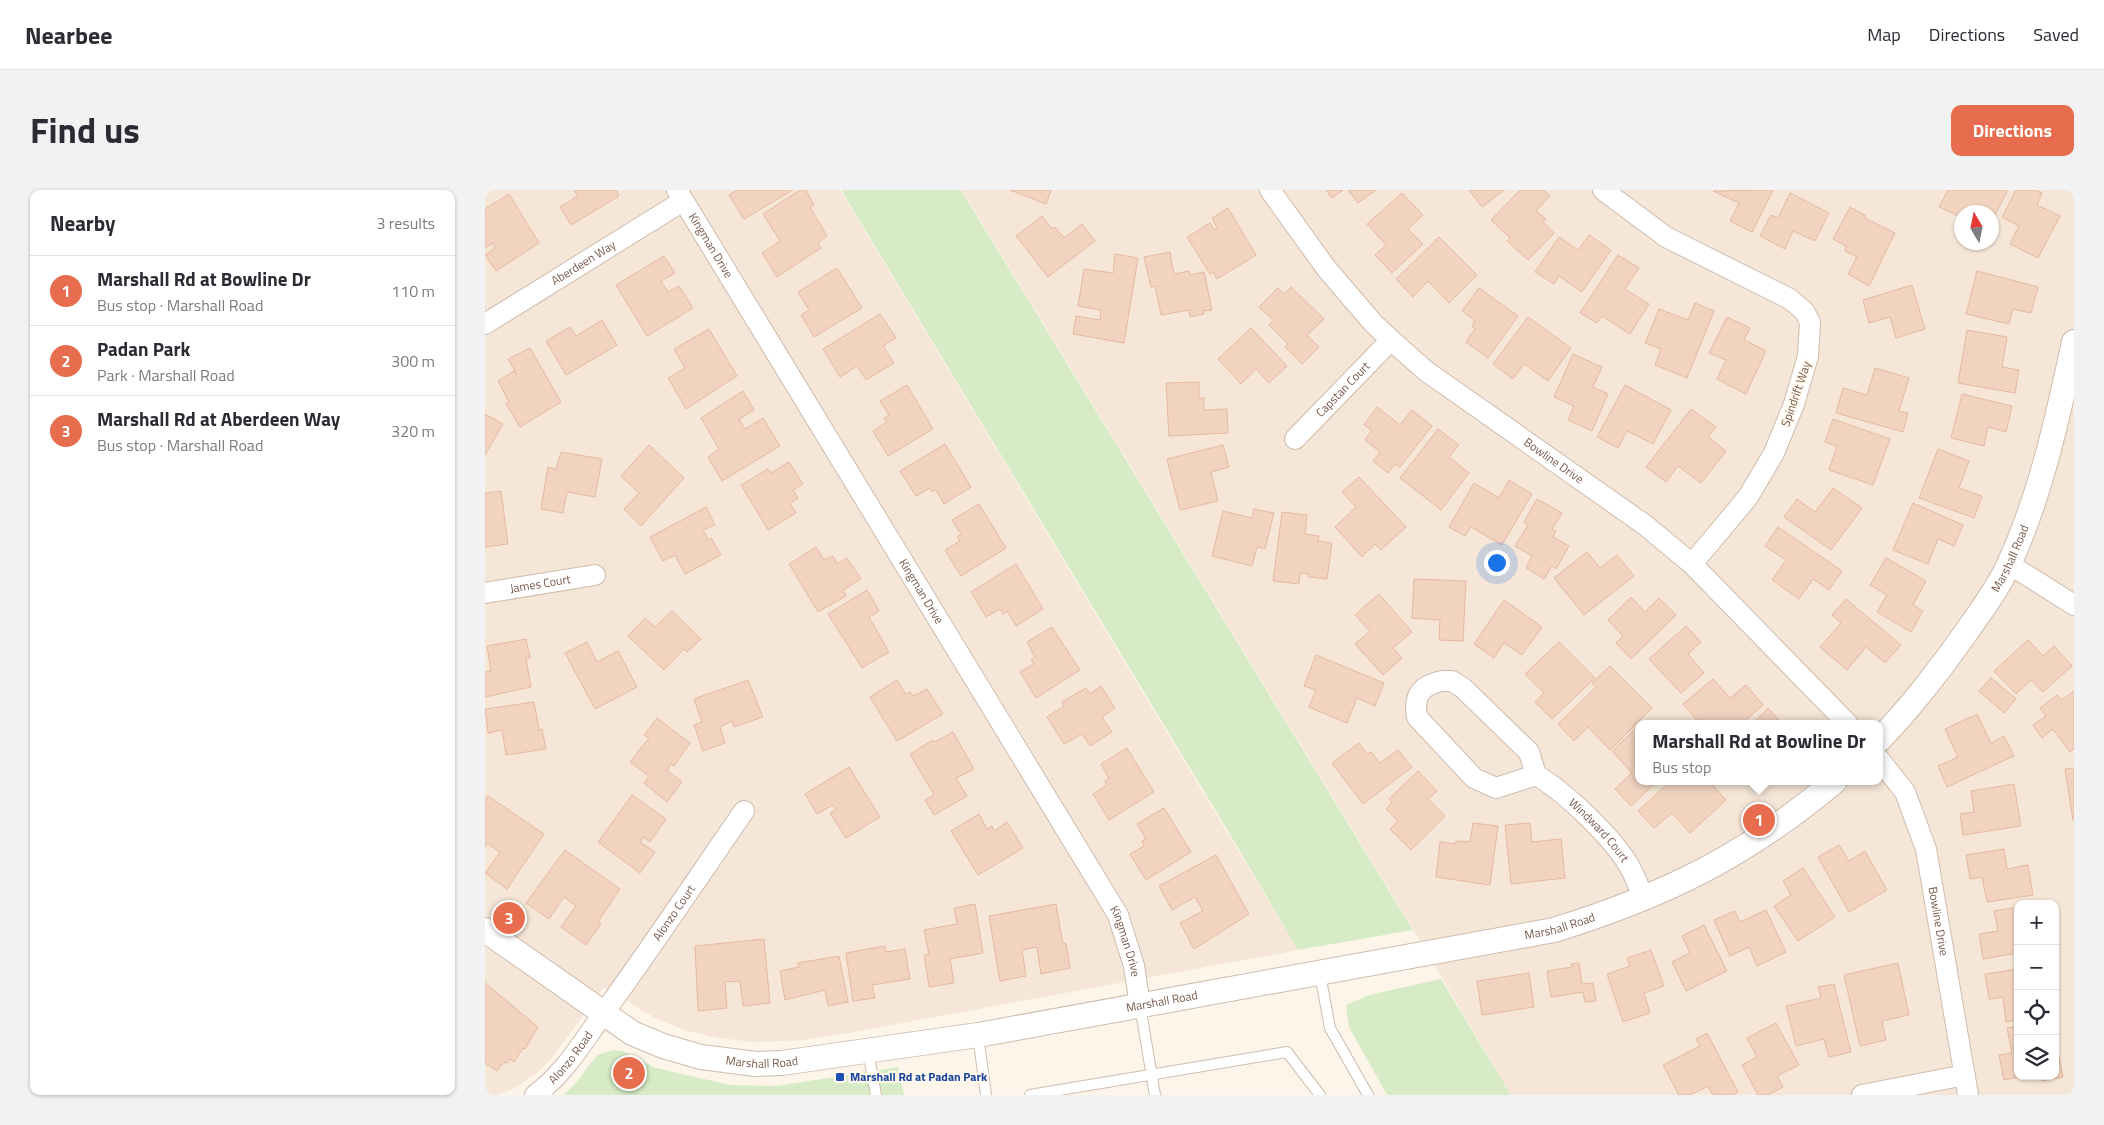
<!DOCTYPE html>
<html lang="en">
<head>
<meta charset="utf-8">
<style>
	body { margin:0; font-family:"Titillium Web",sans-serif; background:#f2f2f3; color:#2b2b33 }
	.controls { position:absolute; right:15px; bottom:15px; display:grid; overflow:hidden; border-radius:10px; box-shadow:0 1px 4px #0004 }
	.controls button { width:45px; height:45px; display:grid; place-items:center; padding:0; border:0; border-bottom:1px solid #e1e1e2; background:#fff; color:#2b2b33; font:25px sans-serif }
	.compass { position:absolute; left:1469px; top:15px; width:45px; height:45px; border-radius:50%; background:#fff; box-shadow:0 1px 4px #0004; rotate:350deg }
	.you { position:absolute; left:1011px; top:372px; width:18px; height:18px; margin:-12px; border:4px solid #fff; border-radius:50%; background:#1a73e8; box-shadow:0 0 0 8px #1a73e833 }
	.badge { display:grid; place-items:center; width:32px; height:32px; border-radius:50%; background:#e76d4e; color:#fff; font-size:16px; font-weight:700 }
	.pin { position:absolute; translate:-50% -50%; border:2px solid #fff; box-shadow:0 1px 5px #0006 }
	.popup { position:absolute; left:1150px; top:530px; width:248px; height:65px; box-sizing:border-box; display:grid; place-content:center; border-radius:10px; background:#fff; filter:drop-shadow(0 1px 4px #0005); font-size:16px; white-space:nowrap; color:#7c7c81 }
	.popup b { font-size:19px; color:#2b2b33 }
	.popup::after { content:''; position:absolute; left:50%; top:100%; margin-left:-10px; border:10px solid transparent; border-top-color:#fff }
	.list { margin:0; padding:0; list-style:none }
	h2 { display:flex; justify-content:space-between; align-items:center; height:65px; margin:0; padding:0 20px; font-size:21px }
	h2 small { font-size:16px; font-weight:400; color:#7c7c81 }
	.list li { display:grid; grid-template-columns:32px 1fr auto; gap:15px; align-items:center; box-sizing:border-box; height:70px; padding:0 20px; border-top:1px solid #e1e1e2 }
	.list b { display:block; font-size:19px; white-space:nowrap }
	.list p { margin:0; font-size:16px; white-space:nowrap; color:#7c7c81 }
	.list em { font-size:16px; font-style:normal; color:#7c7c81 }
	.icon { flex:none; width:28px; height:28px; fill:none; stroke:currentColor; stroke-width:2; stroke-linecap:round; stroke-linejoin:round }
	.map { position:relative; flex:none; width:1589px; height:905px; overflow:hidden; border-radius:10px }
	header { display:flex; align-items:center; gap:30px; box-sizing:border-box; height:70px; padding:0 25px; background:#fff; border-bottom:1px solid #e1e1e2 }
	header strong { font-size:24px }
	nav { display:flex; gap:28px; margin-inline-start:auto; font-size:18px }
	.intro { display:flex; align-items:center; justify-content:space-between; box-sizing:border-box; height:120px; padding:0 30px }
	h1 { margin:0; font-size:35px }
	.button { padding:12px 22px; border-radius:10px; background:#e76d4e; color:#fff; font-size:18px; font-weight:700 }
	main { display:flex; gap:30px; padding:0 30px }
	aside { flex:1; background:#fff; border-radius:10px; box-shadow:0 1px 4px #0004 }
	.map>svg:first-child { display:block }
	.residential { fill:#f5e6d7; fill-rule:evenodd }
	.green { fill:#d6ebc6 }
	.building { fill:#f2d3c0; stroke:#e5b9a0 }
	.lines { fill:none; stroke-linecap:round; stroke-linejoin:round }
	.service-casing { stroke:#cfbcae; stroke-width:12 }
	.minor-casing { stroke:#cfbcae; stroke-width:22 }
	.tertiary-casing { stroke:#cfbcae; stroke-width:26 }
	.service { stroke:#fff; stroke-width:10 }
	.minor { stroke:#fff; stroke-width:20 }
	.tertiary { stroke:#fff; stroke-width:24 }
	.transit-dot { fill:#1a4fb4; stroke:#fff9ef; stroke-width:2 }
	.labels { text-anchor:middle; stroke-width:4.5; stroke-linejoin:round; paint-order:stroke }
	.street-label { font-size:12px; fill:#785b4c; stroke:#fff9ef }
	.transit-label { font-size:12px; font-weight:bold; fill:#164399; stroke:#fff9ef; text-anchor:start }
</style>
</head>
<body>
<header>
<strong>Nearbee</strong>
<nav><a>Map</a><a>Directions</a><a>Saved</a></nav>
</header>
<div class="intro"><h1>Find us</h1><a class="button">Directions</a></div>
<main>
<aside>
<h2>Nearby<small>3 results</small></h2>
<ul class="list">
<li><span class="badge">1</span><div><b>Marshall Rd at Bowline Dr</b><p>Bus stop · Marshall Road</p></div><em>110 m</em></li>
<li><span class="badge">2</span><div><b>Padan Park</b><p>Park · Marshall Road</p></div><em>300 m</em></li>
<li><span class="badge">3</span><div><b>Marshall Rd at Aberdeen Way</b><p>Bus stop · Marshall Road</p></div><em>320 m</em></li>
</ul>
</aside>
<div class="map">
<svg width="1589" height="905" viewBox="0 0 1589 905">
	<rect width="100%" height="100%" fill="#fdf5e9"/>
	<g class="residential">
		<path d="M0,0H355L813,760L374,841L319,850L269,852L233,848L199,840L170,828L119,797L66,869L51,884L26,900L12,905H0Z"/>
		<path d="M477,0H1589V905H1026L924,732ZM1476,22H1506V52H1476ZM1154,534H1394V591H1154ZM1533,714H1570V886H1533Z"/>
	</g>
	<g class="green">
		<path d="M356,0H476L928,740L813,760L743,641Z"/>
		<path d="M956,789L1026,905H902L864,837L861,815L884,805Z"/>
		<path d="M129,860L137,861L171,878L245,895L292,896L413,877L419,905H79L91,893L112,865Z"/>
	</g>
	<g class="building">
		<path d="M89,0H131L134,6L86,35L75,17L93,6Z"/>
		<path d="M252,0H308L259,29L244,5Z"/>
		<path d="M315,0H321L329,15L325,17L342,46L333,52L336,58L292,87L277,63L295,51L278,24Z"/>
		<path d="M525,0H566L561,14Z"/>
		<path d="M841,0H858L847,8Z"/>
		<path d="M863,0H891L873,13Z"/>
		<path d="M984,0H1019L997,17Z"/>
		<path d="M1035,0H1059L1065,6L1051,21L1061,29L1058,32L1069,43L1043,70L1022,51L1025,48L1006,30Z"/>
		<path d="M1288,0L1267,42L1245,31L1254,13L1228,1Z"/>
		<path d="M1463,0H1523L1506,32V22H1476V27L1454,17Z"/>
		<path d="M1531,0H1550L1557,3L1552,15L1575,26L1553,68L1525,54L1534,36L1517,27Z"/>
		<path d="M917,3L938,25L923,39L938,54L907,83L890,65L901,55L882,34Z"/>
		<path d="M1305,3L1344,23L1330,51L1308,41L1300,59L1275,46L1286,25L1293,28Z"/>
		<path d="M24,4L54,53L11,81L0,65L10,58L8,53L0,58V19Z"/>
		<path d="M1365,17L1381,26L1380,28L1410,43L1384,96L1363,84L1372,67L1360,61L1361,56L1348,49Z"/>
		<path d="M743,18L771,65L732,89L728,82L725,84L702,47L725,33L729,40L732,38L727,28Z"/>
		<path d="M557,26L567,39L570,37L579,48L597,34L610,51L563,87L531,46Z"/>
		<path d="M1104,45L1126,60L1097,102L1074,86L1069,94L1050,82L1074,47L1093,60Z"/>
		<path d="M954,47L992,85L964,113L943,91L928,107L911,89Z"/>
		<path d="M685,62L689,84L704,81L705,85L719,82L727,120L718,121L719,124L705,127L704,120L676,125L670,96L666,97L659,67Z"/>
		<path d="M630,64L653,68L639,153L588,144L591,126L615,130L616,120L593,116L599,79L628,83Z"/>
		<path d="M1133,65L1154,78L1140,99L1164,114L1145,144L1117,126L1112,133L1095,123Z"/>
		<path d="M179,66L190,83L176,91L183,102L194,96L208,118L162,146L131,95Z"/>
		<path d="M352,78L377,118L329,147L316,125L324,120L313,102Z"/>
		<path d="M1492,81L1553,97L1546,123L1528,119L1524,134L1481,124Z"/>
		<path d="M1427,95L1440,139L1411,148L1405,127L1384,133L1378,110Z"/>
		<path d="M806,97L839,129L822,145L834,157L817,174L800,157L803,154L784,135L788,130L774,117L793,98L799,104Z"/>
		<path d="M994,98L1033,126L1003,168L981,152L990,139L987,136L990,131L977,121Z"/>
		<path d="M1210,113L1229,121L1202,188L1170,175L1176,159L1160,153L1174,119L1203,130Z"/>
		<path d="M395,124L411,148L398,156L409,173L381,190L372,176L355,187L338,159Z"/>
		<path d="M1043,127L1086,158L1063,191L1039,174L1028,189L1008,174Z"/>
		<path d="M1242,127L1265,138L1259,150L1281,161L1261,204L1232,189L1241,170L1224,163Z"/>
		<path d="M117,130L132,155L81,185L61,151L85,137L91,146Z"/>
		<path d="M766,138L802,176L784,193L771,179L756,194L733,169Z"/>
		<path d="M224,139L252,186L201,219L183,188L200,178L189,159Z"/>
		<path d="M1482,140L1522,147L1517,177L1534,180L1530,203L1473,193Z"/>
		<path d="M45,158L76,212L35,237L21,214L24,212L13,191L29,181L32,185L23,169Z"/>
		<path d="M1088,164L1117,177L1108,197L1123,204L1107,241L1083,230L1089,216L1069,207Z"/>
		<path d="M1390,178L1424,188L1414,221L1423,223L1418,242L1351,223L1358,198L1382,205Z"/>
		<path d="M714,192V208H719V220L742,219L743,243L684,246L681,193Z"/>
		<path d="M422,195L448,239L403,266L388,241L402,232L399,228L404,225L395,211Z"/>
		<path d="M1140,195L1186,220L1168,254L1142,241L1133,258L1112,247Z"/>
		<path d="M258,201L269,220L254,229L260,239L278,228L295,256L237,291L223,267L234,259L216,228Z"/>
		<path d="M1477,204L1527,216L1521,242L1503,237L1499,256L1466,248Z"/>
		<path d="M892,217L915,235L927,220L947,236L915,277L910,274L903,283L888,271L895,262L880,250L887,240L879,235Z"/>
		<path d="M1206,219L1231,237L1223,247L1241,261L1216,293L1193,276L1181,292L1161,277Z"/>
		<path d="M0,224L18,234L0,265Z"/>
		<path d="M1348,229L1405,249L1388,295L1344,280L1352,256L1340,252Z"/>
		<path d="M953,239L974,255L964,267L984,283L956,320L915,288Z"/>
		<path d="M460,254L486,297L459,314L451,300L447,302L445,298L431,306L415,281Z"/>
		<path d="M164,255L199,288L156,336L139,319L154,303L136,286Z"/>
		<path d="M738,255L744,277L726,282L733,311L695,320L682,269Z"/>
		<path d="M1453,259L1484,271L1474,298L1497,306L1489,328L1434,308Z"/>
		<path d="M76,262L117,269L110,307L82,302L78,323L56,319L63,277L71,279Z"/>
		<path d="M304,272L318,294L308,300L313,308L305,313L311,323L283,340L256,295L283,279L286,283Z"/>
		<path d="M874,287L921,337L896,360L890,354L877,367L850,337L871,317L857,302Z"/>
		<path d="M1024,290L1047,304L1017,355L986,337L980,346L964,337L989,293L1014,308Z"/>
		<path d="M1348,298L1377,318L1346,360L1299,327L1312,309L1330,322Z"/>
		<path d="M16,301L23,354L0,357V303Z"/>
		<path d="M1052,309L1077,323L1067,339L1071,341L1068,347L1084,356L1071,379L1067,376L1059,389L1041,378L1047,366L1030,356L1043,335L1039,332Z"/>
		<path d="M1428,313L1478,335L1469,356L1453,349L1443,374L1408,360Z"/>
		<path d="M494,314L521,358L476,386L460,360L475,351L472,347L476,344L467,330Z"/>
		<path d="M221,317L230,335L218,340L223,350L226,348L236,365L200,384L190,365L178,371L165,347Z"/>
		<path d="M769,319L789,323L780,359L772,357L767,376L727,366L738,321L767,328Z"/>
		<path d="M797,322L822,325L820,344L834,346L833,351L847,353L842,389L824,387V384L815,383L814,394L788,391Z"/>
		<path d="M1293,337L1357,381L1344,400L1328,389L1314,409L1287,390L1301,370L1280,356Z"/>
		<path d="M331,357L339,370L348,366L352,374L362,368L376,389L358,400L361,406L333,422L304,374Z"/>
		<path d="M1102,362L1115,378L1132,365L1149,386L1099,425L1069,388Z"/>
		<path d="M1401,368L1441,391L1428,415L1438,421L1426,442L1392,422L1402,405L1385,395Z"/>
		<path d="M531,374L558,419L531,436L522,421L518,424L515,419L501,427L486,402Z"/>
		<path d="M929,389L981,391L978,451L954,450L955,430L927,428Z"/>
		<path d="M382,400L394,421L384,427L404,462L377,478L343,424Z"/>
		<path d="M894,404L927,442L908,458L917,468L898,485L870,454L885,441L870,425Z"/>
		<path d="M1146,407L1160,422L1174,408L1191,425L1146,469L1131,453L1138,446L1123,430Z"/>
		<path d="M1361,409L1416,455L1400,473L1381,457L1362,480L1335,457L1356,433L1347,425Z"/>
		<path d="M1019,410L1057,437L1037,465L1019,453L1009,468L989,454Z"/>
		<path d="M187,421L216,449L202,462L199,459L179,480L143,446L160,428L170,437Z"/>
		<path d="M1201,436L1216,452L1203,464L1219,483L1196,503L1164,469Z"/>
		<path d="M567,437L595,480L551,508L535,482L549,474L546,470L550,467L542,452Z"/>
		<path d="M41,449L45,468L41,469L46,497L0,507V482L6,481L2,456Z"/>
		<path d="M1543,450L1558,466L1569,456L1587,476L1558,502L1546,490L1531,504L1509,481Z"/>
		<path d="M102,452L112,472L133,461L152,497L110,519L80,463Z"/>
		<path d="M1074,452L1110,488L1067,529L1050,512L1059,503L1040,484Z"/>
		<path d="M831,465L899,493L890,516L872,508L862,533L824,517L831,500L819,496Z"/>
		<path d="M1125,476L1167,518L1125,560L1103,537L1089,551L1073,534L1111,497L1107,493Z"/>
		<path d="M1506,488L1531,509L1519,523L1494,501Z"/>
		<path d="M1228,489L1245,508L1261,495L1278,515L1256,534H1215L1198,514Z"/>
		<path d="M263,490L278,527L249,537L247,531L235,537L240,553L218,561L209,535L217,532L209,509Z"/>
		<path d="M412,490L421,504L425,502L428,506L442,499L458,524L412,551L385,507Z"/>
		<path d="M616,496L630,518L617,527L627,542L605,556L597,544L579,554L562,527L579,516L577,512L601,498L605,504Z"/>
		<path d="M1589,501V559L1585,562L1568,539L1557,548L1548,535L1561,526L1555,518L1572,505L1577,510Z"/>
		<path d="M49,512L54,540L57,539L61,559L21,565L17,540L3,543L0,519Z"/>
		<path d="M1283,518L1297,534H1267Z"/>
		<path d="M1492,524L1506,553L1519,546L1529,566L1462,597L1453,576L1473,567L1460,539Z"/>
		<path d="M172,528L205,553L189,576L186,574L182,580L197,592L182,612L159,593L164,586L145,572L164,548L159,545Z"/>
		<path d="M1153,536L1154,591H1172L1146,616L1130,599L1147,583L1127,561Z"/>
		<path d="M468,542L489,579L471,588L482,606L449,625L440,610L449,605L425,564L448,550L450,552Z"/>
		<path d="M874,553L882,564L886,562L895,573L913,560L927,577L878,614L847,573Z"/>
		<path d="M642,558L669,602L624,630L608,604L622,595L620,591L624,588L616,574Z"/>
		<path d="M364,577L395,627L361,648L345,623L351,620L348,615L332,624L320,604Z"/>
		<path d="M1589,578V630H1588L1580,579Z"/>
		<path d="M933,581L952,601L943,609L960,626L926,660L905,639L913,631L901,619L907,612L904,609Z"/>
		<path d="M1186,591H1224L1241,610L1205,643L1187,623L1169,638L1153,621Z"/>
		<path d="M1529,594L1536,636L1478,645L1475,624L1489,622L1486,601Z"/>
		<path d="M147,605L181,629L165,652L158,647L155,652L170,662L155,683L113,652Z"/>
		<path d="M3,606L59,644L22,699L0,683L15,662L2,653L0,657V611Z"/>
		<path d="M679,618L706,662L661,690L645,664L659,656L657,651L661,649L652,634Z"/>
		<path d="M494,624L502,639L507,636L509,641L522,632L538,658L493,685L466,641Z"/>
		<path d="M988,633L1013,636L1005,695L951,687L955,652L970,654L971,651L985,652Z"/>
		<path d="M1045,633L1047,652L1076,649L1080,688L1026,694L1020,635Z"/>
		<path d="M1354,655L1364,671L1380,661L1402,700L1364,722L1333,667Z"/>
		<path d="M1519,659L1522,679L1543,675L1548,705L1502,712L1497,687L1485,689L1481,665Z"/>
		<path d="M80,660L135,699L113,732L116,734L101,755L76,737L91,716L79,707L64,729L41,713Z"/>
		<path d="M731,665L764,724L709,759L695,733L718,721L710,707L687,720L674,696Z"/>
		<path d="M1318,678L1350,727L1313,751L1289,716L1306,705L1298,691Z"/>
		<path d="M490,714L498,763L465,769L469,793L444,797L439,765L444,764L439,740L472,734L469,718Z"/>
		<path d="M571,714L578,754L581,753L585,778L556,784L552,757L537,760L541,786L515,791L504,726Z"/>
		<path d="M1533,717V763L1498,769L1494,744L1513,741L1509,721Z"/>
		<path d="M1281,720L1301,762L1272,776L1264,757L1245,766L1229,730L1250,721L1255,732Z"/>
		<path d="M1219,735L1242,781L1201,801L1187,772L1205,763L1197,746Z"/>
		<path d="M279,749L285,813L258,816L255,791L240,792L242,818L213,821L210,756Z"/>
		<path d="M400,756L401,762L420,759L425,789L387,795L390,808L368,811L361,763Z"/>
		<path d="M1166,760L1179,796L1159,803L1165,823L1138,832L1122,784L1145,776L1142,768Z"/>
		<path d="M354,766L363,812L343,816L340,800L300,810L295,781L314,777L313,773Z"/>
		<path d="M1094,773L1097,794L1108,793L1111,811L1100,812L1098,802L1066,807L1062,781L1087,777L1086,774Z"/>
		<path d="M1413,773L1424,825L1397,831L1401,850L1375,856L1359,785Z"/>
		<path d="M1533,779V830L1521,832L1518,807L1504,809L1500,784Z"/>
		<path d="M1044,783L1049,817L997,825L992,791Z"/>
		<path d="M0,793L53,837L40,859L38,858L29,872L25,869L22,873L19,872L12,881L0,873Z"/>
		<path d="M1349,794L1366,862L1344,867L1339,849L1311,856L1301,816L1336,808L1333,797Z"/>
		<path d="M1291,833L1314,875L1292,886L1298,897L1283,905H1273L1257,875L1272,867L1262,848Z"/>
		<path d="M1533,836V886H1539L1519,890L1514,865L1527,863L1522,838Z"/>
		<path d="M1222,843L1253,902L1248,905H1228L1223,896L1205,905H1194L1178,875L1215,856L1211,849Z"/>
		<path d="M1570,847L1578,887L1557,891V886H1570Z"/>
	</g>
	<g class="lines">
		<g class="service-casing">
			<g id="service">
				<path d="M835,784L845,838L883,905"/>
				<path d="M655,815L670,905"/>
				<path d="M493,845L501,905"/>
				<path d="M383,861L391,905"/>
				<path d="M545,905L802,862L835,905"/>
			</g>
		</g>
		<g class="minor-casing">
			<g id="minor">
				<path id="s1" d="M192,0L633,725L649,776L655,815"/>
				<path id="s2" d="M785,0L841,78L888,133L906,150L941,181L1160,335L1207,374L1363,534"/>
				<path d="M1118,0L1181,47L1305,109L1319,121L1325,132L1323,166L1309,214L1289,263L1263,307L1207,374"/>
				<path id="s3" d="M0,134L198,11"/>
				<path id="s4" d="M810,249L906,150"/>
				<path d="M1524,374L1589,415"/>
				<path id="s5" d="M0,403L110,385"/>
				<path d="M957,491H967L978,498L1044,562L1051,585L1011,598L989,588L932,527C928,505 937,495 957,491Z"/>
				<path id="s6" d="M1394,569L1420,602L1441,659L1483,905"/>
				<path id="s7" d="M1051,585C1079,601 1126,646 1143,674C1150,685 1154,698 1159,710"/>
				<path id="s8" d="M50,905C79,884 97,853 118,824C166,758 212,689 259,621"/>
				<path d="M1377,905L1480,885"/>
			</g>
		</g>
		<g class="tertiary-casing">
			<g id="tertiary">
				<path id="s9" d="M1394,550C1427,516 1452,483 1480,444C1495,422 1513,399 1524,374C1556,305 1573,226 1589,152"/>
				<path id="s10" d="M0,740L147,843L178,856L216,867L271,874L297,873L493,845L1069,740C1179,706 1261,666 1350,591"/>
			</g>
		</g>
		<use href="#service" class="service"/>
		<use href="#minor" class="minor"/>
		<use href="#tertiary" class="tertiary"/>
	</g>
	<rect class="transit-dot" x="350" y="882" width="10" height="10" rx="2.5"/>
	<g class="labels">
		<g class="street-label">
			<text dy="4" stroke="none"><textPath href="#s1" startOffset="65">Kingman Drive</textPath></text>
			<text dy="4" stroke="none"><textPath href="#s3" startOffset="116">Aberdeen Way</textPath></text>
			<text dy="4" stroke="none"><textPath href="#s4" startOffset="69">Capstan Court</textPath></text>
			<text transform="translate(1311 204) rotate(-71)" y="4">Spindrift Way</text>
			<text dy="4" stroke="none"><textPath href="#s2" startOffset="396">Bowline Drive</textPath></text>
			<text dy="4" stroke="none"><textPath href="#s9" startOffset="225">Marshall Road</textPath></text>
			<text dy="4" stroke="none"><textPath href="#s5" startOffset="56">James Court</textPath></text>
			<text dy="4" stroke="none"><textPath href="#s1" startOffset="470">Kingman Drive</textPath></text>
			<text dy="4" stroke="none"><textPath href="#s7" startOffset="84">Windward Court</textPath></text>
			<text dy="4" stroke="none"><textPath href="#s8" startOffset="230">Alonzo Court</textPath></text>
			<text dy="4" stroke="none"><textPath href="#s6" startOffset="176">Bowline Drive</textPath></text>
			<text dy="4" stroke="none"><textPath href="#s10" startOffset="1124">Marshall Road</textPath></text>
			<text dy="4" stroke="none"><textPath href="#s1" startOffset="876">Kingman Drive</textPath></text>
			<text dy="4" stroke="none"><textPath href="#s10" startOffset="719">Marshall Road</textPath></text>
			<text dy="4" stroke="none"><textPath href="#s8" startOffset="52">Alonzo Road</textPath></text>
			<text dy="4" stroke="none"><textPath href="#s10" startOffset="314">Marshall Road</textPath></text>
		</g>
		<g class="transit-label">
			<text x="365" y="891">Marshall Rd at Padan Park</text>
		</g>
	</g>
</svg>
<div class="controls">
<button>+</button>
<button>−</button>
<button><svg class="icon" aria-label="locate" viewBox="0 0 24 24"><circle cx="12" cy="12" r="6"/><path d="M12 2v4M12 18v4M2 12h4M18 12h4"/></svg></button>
<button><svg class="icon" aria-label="layers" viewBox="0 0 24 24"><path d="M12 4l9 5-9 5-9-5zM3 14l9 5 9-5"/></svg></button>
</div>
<svg class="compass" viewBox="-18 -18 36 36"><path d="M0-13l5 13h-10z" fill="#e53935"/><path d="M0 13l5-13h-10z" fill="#7c7c81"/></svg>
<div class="you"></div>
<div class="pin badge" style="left:1274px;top:630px">1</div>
<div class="popup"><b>Marshall Rd at Bowline Dr</b>Bus stop</div>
<div class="pin badge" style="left:144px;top:883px">2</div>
<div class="pin badge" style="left:24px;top:728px">3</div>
</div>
</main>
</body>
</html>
